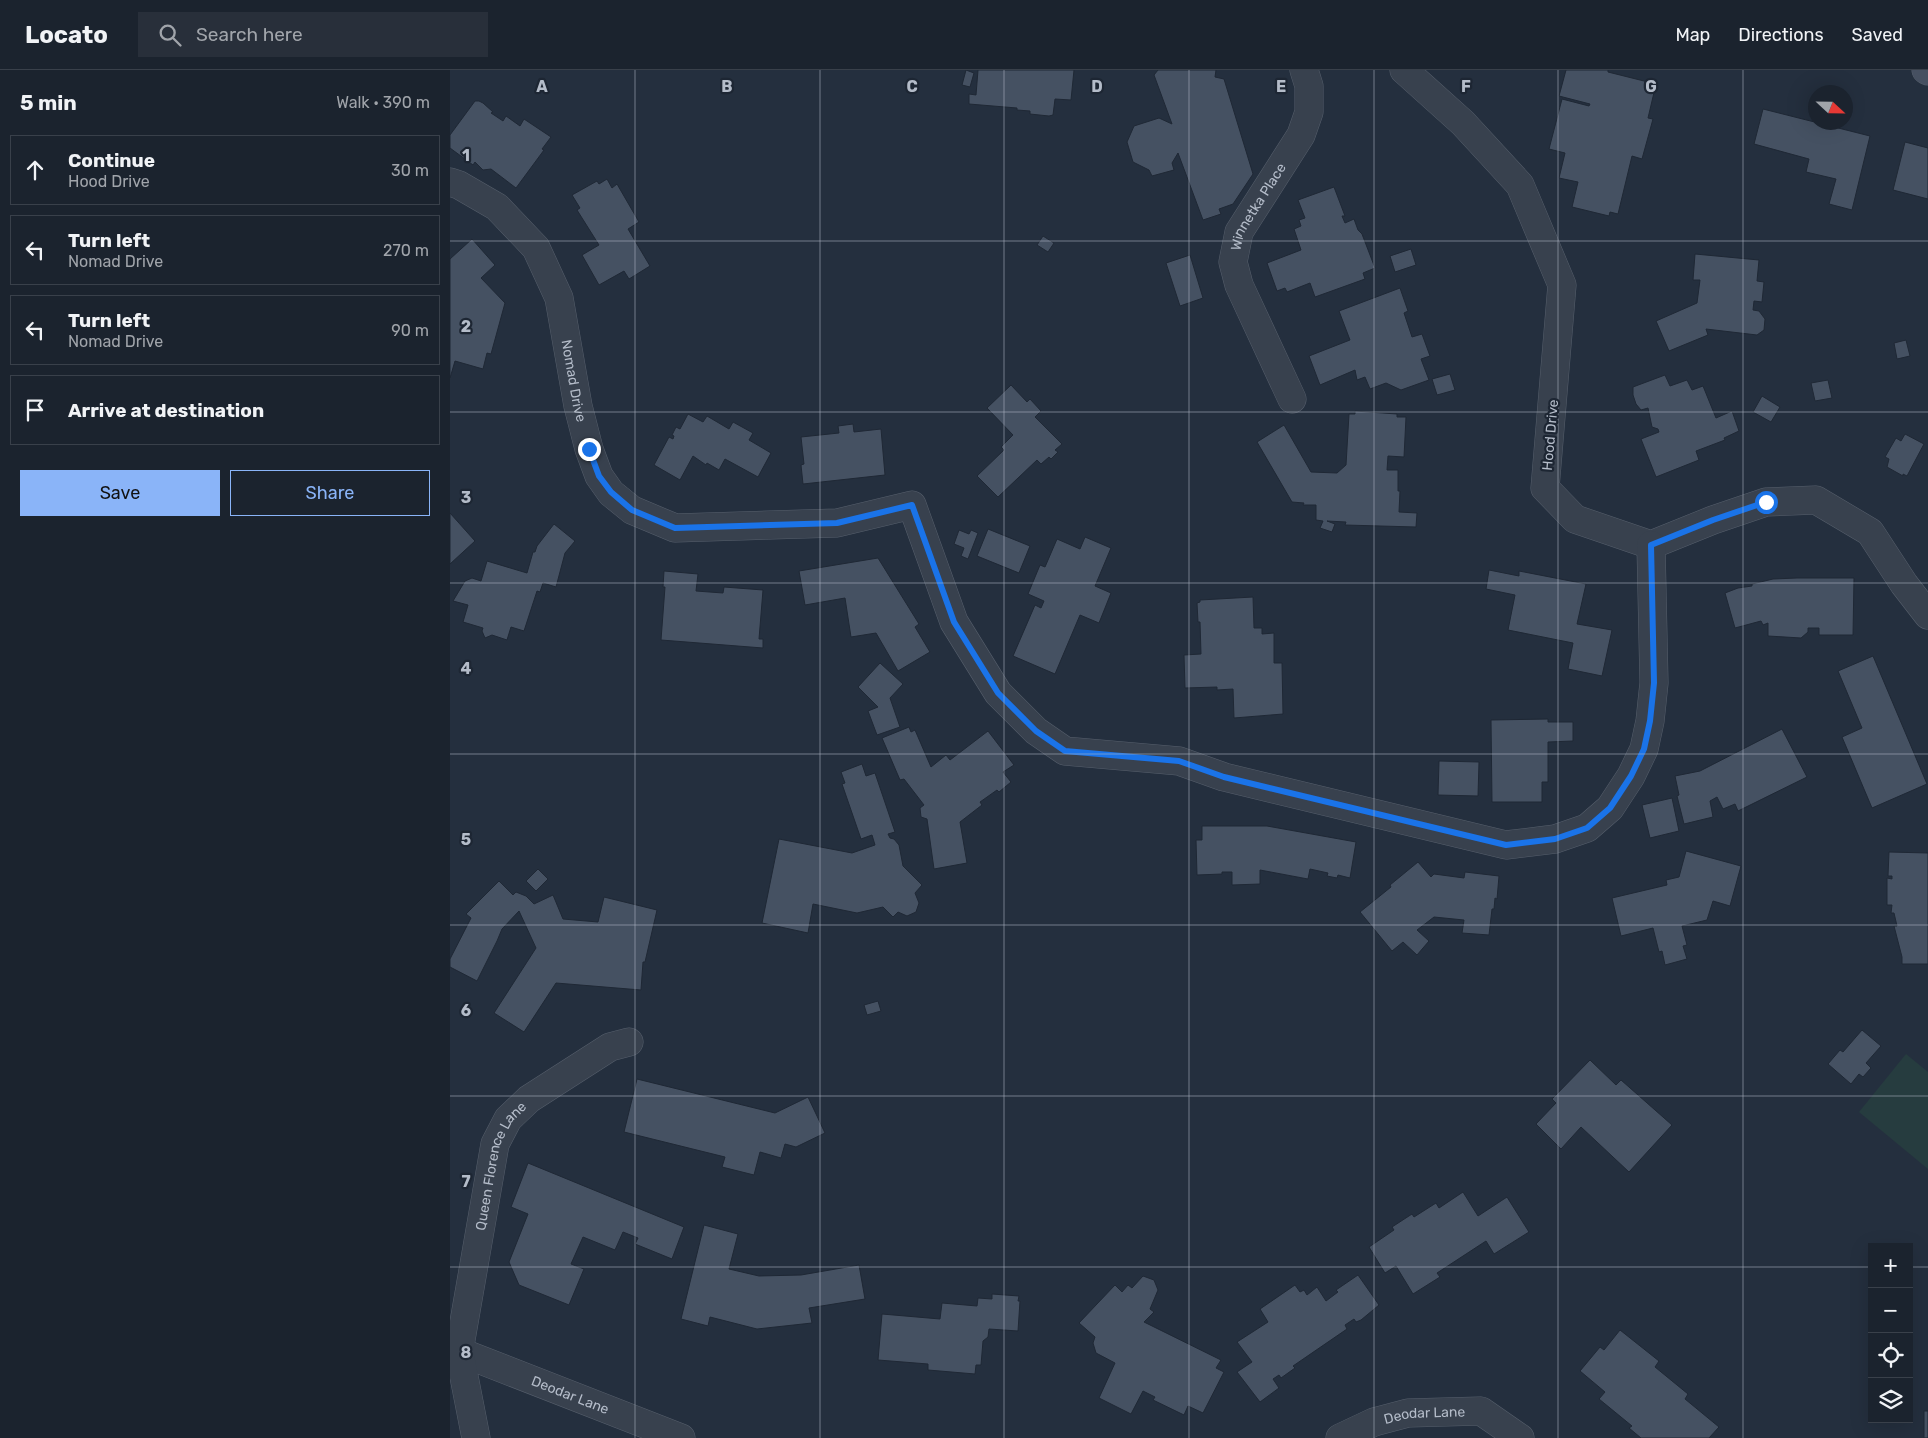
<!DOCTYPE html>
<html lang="en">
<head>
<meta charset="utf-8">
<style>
	body { margin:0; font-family:Rubik,sans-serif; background:#282f3a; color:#f1f3f6 }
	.controls { position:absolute; right:15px; bottom:15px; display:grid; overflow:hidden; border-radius:0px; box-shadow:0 5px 20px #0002 }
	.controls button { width:45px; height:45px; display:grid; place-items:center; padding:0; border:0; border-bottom:1px solid #39404a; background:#1b232e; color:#f1f3f6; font:25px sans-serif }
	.compass { position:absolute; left:1358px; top:15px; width:45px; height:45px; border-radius:50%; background:#1b232e; box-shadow:0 5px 20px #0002; rotate:112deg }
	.stop { position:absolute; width:15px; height:15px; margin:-11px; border:4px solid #1a73e8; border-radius:50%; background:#fff }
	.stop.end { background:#1a73e8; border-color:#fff; box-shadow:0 1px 5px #0008 }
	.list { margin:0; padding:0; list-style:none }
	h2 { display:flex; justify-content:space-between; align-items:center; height:65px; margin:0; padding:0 20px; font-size:21px }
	h2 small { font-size:16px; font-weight:400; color:#a0a4aa }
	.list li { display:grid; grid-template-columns:32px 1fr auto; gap:15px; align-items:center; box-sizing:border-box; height:70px; margin:0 10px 10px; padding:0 10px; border:1px solid #39404a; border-radius:0px }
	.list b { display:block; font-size:19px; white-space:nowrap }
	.list p { margin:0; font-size:16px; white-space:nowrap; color:#a0a4aa }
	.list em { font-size:16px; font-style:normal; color:#a0a4aa }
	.actions { display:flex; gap:10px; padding:15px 20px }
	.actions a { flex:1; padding:11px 0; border:1px solid #8ab4f8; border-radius:0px; text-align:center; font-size:18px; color:#8ab4f8 }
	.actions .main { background:#8ab4f8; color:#111 }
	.icon { flex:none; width:28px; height:28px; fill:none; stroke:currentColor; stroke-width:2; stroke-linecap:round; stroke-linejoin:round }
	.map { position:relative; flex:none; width:1478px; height:1368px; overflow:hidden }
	header { display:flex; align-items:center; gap:30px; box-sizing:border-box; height:70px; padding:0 25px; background:#1b232e; border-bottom:1px solid #39404a }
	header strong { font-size:24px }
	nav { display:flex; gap:28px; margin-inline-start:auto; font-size:18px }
	.search { width:350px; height:45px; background:#282f3a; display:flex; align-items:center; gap:12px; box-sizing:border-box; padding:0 18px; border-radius:0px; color:#a0a4aa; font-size:19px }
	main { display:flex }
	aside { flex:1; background:#1b232e }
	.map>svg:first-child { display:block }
	.green { fill:#263c3f }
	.building { fill:#455162; stroke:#1f2835 }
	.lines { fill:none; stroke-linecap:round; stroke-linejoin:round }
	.minor-casing { stroke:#565f6c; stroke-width:29 }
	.secondary-casing { stroke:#565f6c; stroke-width:29 }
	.minor { stroke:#38414e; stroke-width:28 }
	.secondary { stroke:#465061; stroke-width:28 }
	.route { stroke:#1a73e8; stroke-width:6 }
	.grid { fill:none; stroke:#b4bcc9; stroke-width:1; stroke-opacity:0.55 }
	.labels { text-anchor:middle; stroke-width:4.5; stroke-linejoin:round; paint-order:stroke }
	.street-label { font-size:14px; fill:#b4bcc9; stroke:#1d2633 }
	.grid-label { font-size:16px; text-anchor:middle; font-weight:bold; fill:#b4bcc9; stroke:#1d2633; stroke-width:4.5; stroke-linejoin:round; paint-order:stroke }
</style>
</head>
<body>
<header>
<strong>Locato</strong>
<div class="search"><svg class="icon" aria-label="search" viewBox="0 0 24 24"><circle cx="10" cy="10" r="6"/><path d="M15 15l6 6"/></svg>Search here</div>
<nav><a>Map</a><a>Directions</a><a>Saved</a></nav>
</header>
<main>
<aside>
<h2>5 min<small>Walk · 390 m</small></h2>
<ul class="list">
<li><svg class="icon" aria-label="ahead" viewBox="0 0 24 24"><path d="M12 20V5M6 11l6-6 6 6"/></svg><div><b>Continue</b><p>Hood Drive</p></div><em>30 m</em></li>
<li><svg class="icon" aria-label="left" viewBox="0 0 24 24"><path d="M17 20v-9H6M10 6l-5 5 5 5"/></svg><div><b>Turn left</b><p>Nomad Drive</p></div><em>270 m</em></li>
<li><svg class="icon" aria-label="left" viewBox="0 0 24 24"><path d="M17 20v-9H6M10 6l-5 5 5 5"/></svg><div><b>Turn left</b><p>Nomad Drive</p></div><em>90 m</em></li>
<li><svg class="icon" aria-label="arrive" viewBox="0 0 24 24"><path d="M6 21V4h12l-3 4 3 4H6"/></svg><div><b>Arrive at destination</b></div></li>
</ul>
<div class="actions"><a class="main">Save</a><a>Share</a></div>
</aside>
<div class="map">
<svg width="1478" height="1368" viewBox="0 0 1478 1368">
	<rect width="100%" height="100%" fill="#242f3e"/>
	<path class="green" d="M1456,984L1478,1002V1099L1409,1042Z"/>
	<g class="building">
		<path d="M516,0L524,3L520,17L512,15Z"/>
		<path d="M528,0H624L621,30L605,29L603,45L599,46L580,44V41L567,40V38L519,34V24L526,25Z"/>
		<path d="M708,0H766L765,7L774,9L803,104L783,134L769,139L771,144L753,150L728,83L722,93L724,100L702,106L699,100L683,92L677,72L684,56L709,48L722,54L704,5Z"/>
		<path d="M1116,0H1158V2L1206,14L1198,48L1203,49L1192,89L1182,86L1168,144L1160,142L1159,146L1122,137L1128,112L1109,108L1115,83L1099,79L1112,29L1139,36L1140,34L1109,26Z"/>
		<path d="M25,31H29L33,33L43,42L41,43L53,51L56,46L70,56L74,49L101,67L92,79L94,80L66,118L41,99L33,100L25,92L23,95L0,78V65Z"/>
		<path d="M1313,39L1420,66L1402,140L1379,134L1386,109L1356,102L1359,89L1304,74Z"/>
		<path d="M1455,72L1478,78V129L1443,120Z"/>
		<path d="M157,109L162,118L167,114L189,152L178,159L200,196L179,209L174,201L149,215L132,185L149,175L127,140L130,138L122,125L147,111L149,114Z"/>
		<path d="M884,117L895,146H892L895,153L904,149L908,160L912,164L925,198L913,203L915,209L865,227L860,213L837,222L835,218L827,221L817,193L851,180L844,159L851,156L849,150L855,148L848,130Z"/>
		<path d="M593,166L604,173L598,182L587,175Z"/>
		<path d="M22,169L45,195L31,208L55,233L41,284L37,283L33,299L5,291L0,308V189Z"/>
		<path d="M961,179L966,195L945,202L940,186Z"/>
		<path d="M1245,184L1309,190L1307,211L1314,212L1312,232L1304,231L1303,240L1309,241L1315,249L1314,260L1307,265L1256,259L1258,265L1219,281L1206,251L1247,233L1250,210H1243Z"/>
		<path d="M740,185L753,228L730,236L716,193Z"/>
		<path d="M950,218L958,241L954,243L962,267L972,264L980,286L971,289L979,310L951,320L936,313L920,319L915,307L907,310L905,300L870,315L859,286L900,270L889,241Z"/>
		<path d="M1456,270L1460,286L1447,289L1444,273Z"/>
		<path d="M1000,304L1005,320L987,325L982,309Z"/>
		<path d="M1215,305L1220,316L1237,310L1242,320L1253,316L1266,348L1282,341L1289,361L1274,368L1275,370L1246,381L1249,390L1206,407L1191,369L1209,362L1208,359L1202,357L1198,338L1191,340L1186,334L1183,325V317Z"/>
		<path d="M1378,310L1382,328L1365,331L1361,313Z"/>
		<path d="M561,315L577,332L580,329L591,341L585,347L612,374L605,380L608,382L601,389L599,387L591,394L587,390L548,427L527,406L554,380L551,377L563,365L537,338Z"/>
		<path d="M1312,326L1330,337L1321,352L1303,342Z"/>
		<path d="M905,341L947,344V347H956L954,387L938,386L937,400H948V421H950L949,442L967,443L966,457L895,455L896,452L877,451L885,454L882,462L870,458L873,451L866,450V435H853L854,433L842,432L807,372L834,355L861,402L887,403L896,395L899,344H905Z"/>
		<path d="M238,344L253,352L257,346L279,359L283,352L303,363L299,370L321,383L308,407L275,389L269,400L257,393L256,395L243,386L230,410L204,395L219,367L223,369L224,366L222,365L226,357L230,359Z"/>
		<path d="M403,354L404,362L431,359L435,405L353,414L351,395L354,394L351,367L389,363L388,356Z"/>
		<path d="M1455,364L1474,374L1457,406L1453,404V406L1437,397L1439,389L1435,387L1446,368L1451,371Z"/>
		<path d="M0,443L25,471L0,494Z"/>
		<path d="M104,454L125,471L115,483L106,517L93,513L90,522L87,521L74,561L61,557L57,570L42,565L35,568L32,561L33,558L13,552L18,535L3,531L15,511L22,508L31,511L37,491L77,503L83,482H85L87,476Z"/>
		<path d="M538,459L580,476L569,503L527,486Z"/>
		<path d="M509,460L519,464L521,460L528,463L518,489L511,486L514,478L504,474Z"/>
		<path d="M635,467L661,478L645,516L661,523L649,553L630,545L605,604L563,586L585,535L591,538L594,531L578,524L590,495L595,497L607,469L630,479Z"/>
		<path d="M428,488L469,554L465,557L480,582L448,601L426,563L401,567L395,528L355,535L349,501Z"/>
		<path d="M1039,500L1069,506V501L1136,514L1127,554L1162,560L1152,606L1118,599L1123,573L1058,560L1065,525L1036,519Z"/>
		<path d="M214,501L248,504L246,521L273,523L274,517L313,520L309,569H313V578L211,570L215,517H213Z"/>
		<path d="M1347,508H1404L1403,565H1369V558H1358V562L1351,568L1318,566V553L1313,555L1311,551L1285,558L1275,523L1288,518L1302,516V514L1323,509Z"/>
		<path d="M803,527L804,558H812V564L824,563V593H832L833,644L784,648L783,619L767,620V617L735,618L734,585L751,584L750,552H748L747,533L750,532V530Z"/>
		<path d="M1423,586L1477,714L1422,738L1392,667L1412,658L1388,601Z"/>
		<path d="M430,593L453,614L440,628L450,657L427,665L418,641L428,637L408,617Z"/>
		<path d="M1098,649V652H1123V671L1098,672V712H1092V732H1042L1041,650Z"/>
		<path d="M459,657L461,662L465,660L481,697L496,685L500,690L538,661L564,695L553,702L561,712L549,722L547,720L530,732L532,735L510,752L517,793L484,799L477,749L471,747L470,738L474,735L454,709L450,710L432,668Z"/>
		<path d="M1332,659L1357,707L1288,741L1285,734L1273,739L1267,727L1260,731L1263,747L1234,754L1227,726L1229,725L1225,706L1250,701Z"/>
		<path d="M989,691L1029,692L1028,726L988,725Z"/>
		<path d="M412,694L416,706L425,703L445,762L438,764L440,768L444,769L449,775L453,796L472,815L465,823L469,833L466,842L457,846L448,842L443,847L433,837L407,843L363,834L358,863L312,853L329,769L402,783L425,775L422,765L411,769L392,714L395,713L391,702Z"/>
		<path d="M1222,728L1229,761L1200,768L1192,735Z"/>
		<path d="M752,756H817L906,772L900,808L888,805L887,808L877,806L878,803L860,799L858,809L810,800V814L782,815V802H772V804L747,805L746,770H752Z"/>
		<path d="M1236,781L1291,796L1280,836L1263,831L1257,850L1232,856L1237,875L1233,876L1237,889L1215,895L1212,881L1209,882L1203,858L1171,866L1162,828L1217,815L1216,810L1229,807Z"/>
		<path d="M1439,782L1478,783V894H1452V887L1444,856H1447L1444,843H1441L1442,835H1437V808L1442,809V806H1438Z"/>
		<path d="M968,792L981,807L984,804L1014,808L1015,802L1049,806L1047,829L1045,828L1044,839H1042L1039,865L1012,863L1014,850L984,847L967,860L979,871L967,885L953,872L942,881L910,842L941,817L940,815Z"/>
		<path d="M88,799L98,809L86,821L76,811Z"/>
		<path d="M49,811L63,825L66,822L76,826L84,834L103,825L113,849L148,852L154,827L207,840L195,892H193L191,920L106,913L74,962L44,943L86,878L69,841L52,859L47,871L27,911L0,897V889L21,848L16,844Z"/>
		<path d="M428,931L431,941L417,945L414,935Z"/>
		<path d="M1412,960L1431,976L1416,993L1421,998L1413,1007L1409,1004L1401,1014L1378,994L1390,980L1393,982Z"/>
		<path d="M1140,990L1166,1015L1171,1010L1222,1055L1179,1102L1131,1057L1111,1079L1086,1054L1106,1033L1102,1029Z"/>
		<path d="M187,1009L325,1043L358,1027L375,1063L346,1077L335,1074L331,1088L310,1082L304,1105L272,1097L275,1087L174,1062Z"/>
		<path d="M78,1093L234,1157L222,1189L185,1174L188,1168L173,1162L165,1180L133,1167L121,1194L134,1199L119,1235L69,1215L59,1192L78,1144L61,1137Z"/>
		<path d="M1013,1122L1028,1146L1057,1127L1079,1162L1044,1184L1036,1171L987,1203L990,1207L963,1224L946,1196L935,1203L919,1177L944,1160L942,1157L962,1144L964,1147L986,1133L989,1138Z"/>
		<path d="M254,1155L288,1164L279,1199L309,1206L351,1205L409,1195L415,1229L359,1238L362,1253L307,1259L260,1247L258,1256L231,1249Z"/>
		<path d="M908,1205L929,1235L911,1250L906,1252L904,1249L895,1255L897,1259L843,1296L845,1298L831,1308L829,1305L823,1309L829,1318L810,1332L787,1302L802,1292L787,1272L818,1252L810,1239L845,1215L850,1222L854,1220L857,1225L867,1217L876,1231L888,1222L886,1220Z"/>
		<path d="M693,1206L704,1210L708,1220L700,1239L704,1242L694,1252L771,1290L766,1298L774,1302L753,1343L738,1336L734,1345L703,1330L705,1327L693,1321L681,1344L649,1328L665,1293L646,1283L643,1273L645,1267L629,1253L665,1215L672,1222L678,1215L682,1218Z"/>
		<path d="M542,1224L569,1226L568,1231H570L568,1261L539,1259L538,1267L533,1271L531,1295H526L525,1304L478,1300V1294L428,1290L432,1244L490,1249L492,1233L527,1236L528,1228L542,1229Z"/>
		<path d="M1170,1260L1209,1291L1205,1297L1238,1324L1235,1329L1269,1357L1259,1368H1191L1179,1358L1182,1356L1149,1329L1155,1322L1130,1301L1150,1277L1154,1280Z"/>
		<rect x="1474" y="1341" width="4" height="27"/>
	</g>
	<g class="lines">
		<g class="minor-casing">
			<g id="minor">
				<path d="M954,0L1013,53L1070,115L1112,215L1095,418L1125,449L1201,475L1263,450L1316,432L1366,430L1420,462L1454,514L1478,545"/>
				<path id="s1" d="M0,112L9,115L47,137L86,178L109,228L128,336L139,379L149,406L161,423L182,440L225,458L387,453L462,435L504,552L548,623L586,661L615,681L729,691L774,707L1056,775L1105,769L1137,758L1160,738L1181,706L1194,679L1200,651L1204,613L1201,475"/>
				<path id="s2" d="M842,329L789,215L783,192L789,162L851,65L859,42V16L854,0"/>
				<path id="s3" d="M0,1278L231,1368"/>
				<path id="s4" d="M26,1368L9,1281L45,1074L58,1049L79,1029L160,977L179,972"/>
				<path id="s5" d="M890,1368L924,1352L958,1343L1031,1341L1070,1368"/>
			</g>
		</g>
		<g class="secondary-casing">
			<path id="secondary" d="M1476,0L1478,1"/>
		</g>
		<use href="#minor" class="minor"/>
		<use href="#secondary" class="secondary"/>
	</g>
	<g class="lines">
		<path class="route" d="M139,379L149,406L161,422L182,440L225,458L387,453L462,435L504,552L548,623L586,661L615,681L729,691L774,707L1056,775L1105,769L1137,758L1160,738L1181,706L1194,679L1200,651L1204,613L1201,475L1263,450L1316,432"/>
	</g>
	<path class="grid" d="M185,0V1368M370,0V1368M554,0V1368M739,0V1368M924,0V1368M1108,0V1368M1293,0V1368M0,171H1478M0,342H1478M0,513H1478M0,684H1478M0,855H1478M0,1026H1478M0,1197H1422M1459,1197H1478"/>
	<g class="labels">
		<g class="street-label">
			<text dy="5" stroke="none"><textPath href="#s2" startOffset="211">Winnetka Place</textPath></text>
			<text dy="5" stroke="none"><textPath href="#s1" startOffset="249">Nomad Drive</textPath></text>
			<text transform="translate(1100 365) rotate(-85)" y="5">Hood Drive</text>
			<text dy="5" stroke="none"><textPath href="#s4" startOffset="280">Queen Florence Lane</textPath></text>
			<text dy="5" stroke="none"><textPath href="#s3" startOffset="129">Deodar Lane</textPath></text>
			<text dy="5" stroke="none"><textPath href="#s5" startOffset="89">Deodar Lane</textPath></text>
		</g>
	</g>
	<g class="grid-label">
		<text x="92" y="22">A</text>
		<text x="277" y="22">B</text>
		<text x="462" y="22">C</text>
		<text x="647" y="22">D</text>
		<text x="831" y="22">E</text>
		<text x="1016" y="22">F</text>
		<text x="1201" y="22">G</text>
		<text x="16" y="91">1</text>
		<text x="16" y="262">2</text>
		<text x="16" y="433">3</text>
		<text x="16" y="604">4</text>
		<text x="16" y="775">5</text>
		<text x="16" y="946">6</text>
		<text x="16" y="1117">7</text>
		<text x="16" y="1288">8</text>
	</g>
</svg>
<div class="controls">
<button>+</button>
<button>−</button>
<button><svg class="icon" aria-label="locate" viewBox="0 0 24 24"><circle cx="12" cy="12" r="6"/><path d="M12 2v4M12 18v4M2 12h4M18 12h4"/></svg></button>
<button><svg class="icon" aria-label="layers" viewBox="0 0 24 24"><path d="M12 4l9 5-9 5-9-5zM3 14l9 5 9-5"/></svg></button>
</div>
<svg class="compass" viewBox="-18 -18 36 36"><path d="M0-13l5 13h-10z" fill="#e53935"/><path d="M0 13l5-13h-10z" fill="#a0a4aa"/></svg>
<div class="stop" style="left:1316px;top:432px"></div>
<div class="stop end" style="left:139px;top:379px"></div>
</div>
</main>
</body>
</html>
